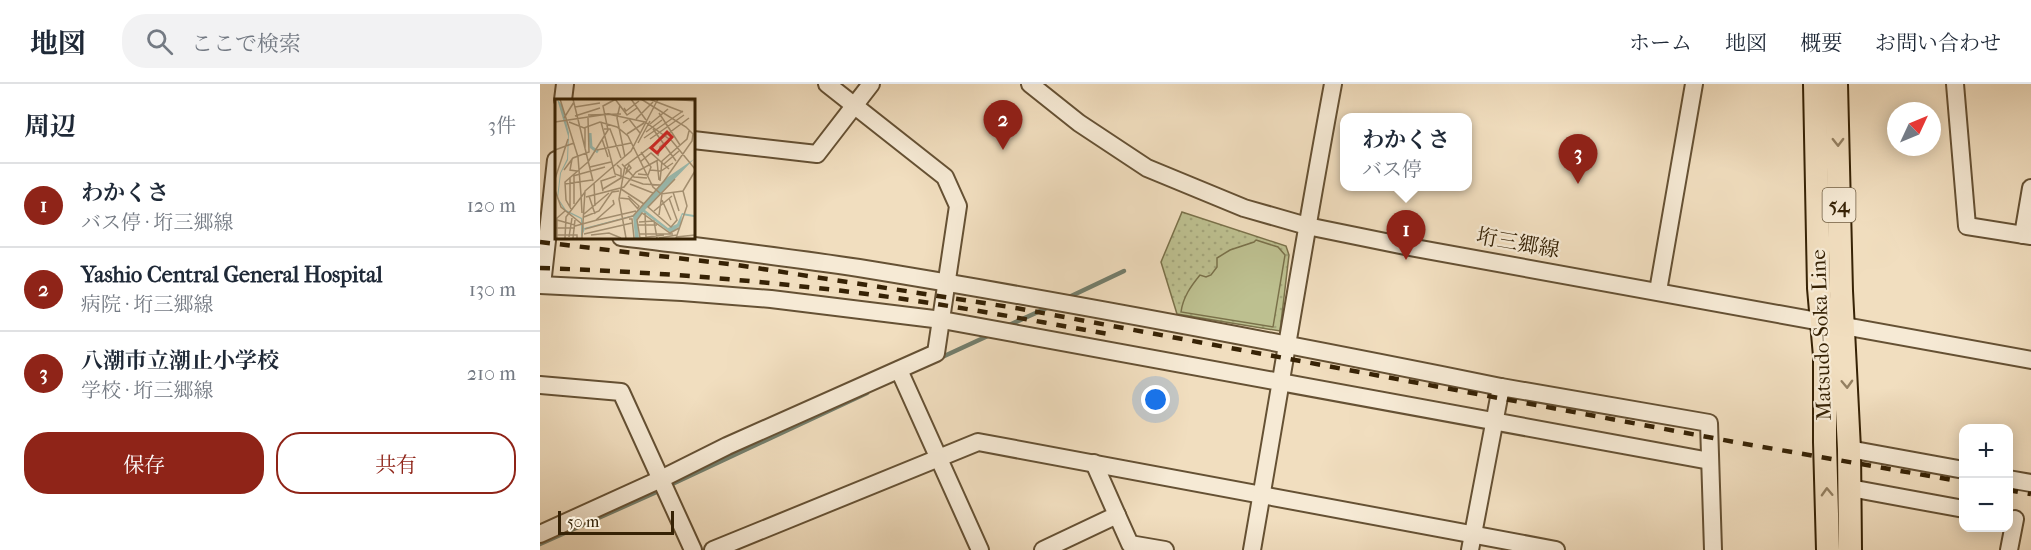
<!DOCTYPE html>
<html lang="ja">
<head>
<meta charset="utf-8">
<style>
	body { margin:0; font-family:"IM FELL French Canon","Noto Serif JP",serif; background:#f2f2f3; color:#1f2937 }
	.controls { position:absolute; right:18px; bottom:18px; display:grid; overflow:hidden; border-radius:12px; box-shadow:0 3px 15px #0003 }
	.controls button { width:54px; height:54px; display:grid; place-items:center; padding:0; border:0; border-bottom:2px solid #e0e1e3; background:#fff; color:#1f2937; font:30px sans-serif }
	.compass { position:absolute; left:1347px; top:18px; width:54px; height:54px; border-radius:50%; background:#fff; box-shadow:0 3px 15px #0003; rotate:46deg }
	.scale { position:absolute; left:18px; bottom:15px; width:116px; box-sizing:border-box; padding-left:6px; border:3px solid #362205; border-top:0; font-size:16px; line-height:21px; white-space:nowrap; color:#362205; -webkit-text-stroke:4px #f6ead5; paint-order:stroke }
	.you { position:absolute; left:616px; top:316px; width:21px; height:21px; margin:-15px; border:4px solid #fff; border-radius:50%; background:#1a73e8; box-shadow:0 0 0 9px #1a73e833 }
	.badge { display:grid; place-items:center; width:39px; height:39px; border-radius:50%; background:#8f2418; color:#fff; font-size:20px; font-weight:700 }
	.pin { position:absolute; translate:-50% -50px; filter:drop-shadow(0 2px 3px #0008) }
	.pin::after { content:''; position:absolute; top:32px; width:21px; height:18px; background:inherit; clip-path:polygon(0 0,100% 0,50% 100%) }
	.popup { position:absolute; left:800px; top:29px; width:132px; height:78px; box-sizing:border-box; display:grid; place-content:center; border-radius:12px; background:#fff; filter:drop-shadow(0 2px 4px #0005); font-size:20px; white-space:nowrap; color:#747a83 }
	.popup b { font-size:22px; color:#1f2937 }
	.popup::after { content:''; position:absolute; left:50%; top:100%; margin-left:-12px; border:12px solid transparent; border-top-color:#fff }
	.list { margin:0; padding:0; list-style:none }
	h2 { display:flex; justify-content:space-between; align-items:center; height:78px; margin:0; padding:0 24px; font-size:26px }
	h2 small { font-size:20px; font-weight:400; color:#747a83 }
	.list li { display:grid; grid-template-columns:39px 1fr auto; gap:18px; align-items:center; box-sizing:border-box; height:84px; padding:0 24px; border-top:2px solid #e0e1e3 }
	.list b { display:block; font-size:22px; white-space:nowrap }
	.list p { margin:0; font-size:20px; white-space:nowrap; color:#747a83 }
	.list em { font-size:20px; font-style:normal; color:#747a83 }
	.actions { display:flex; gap:12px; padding:18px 24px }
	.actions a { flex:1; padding:14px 0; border:2px solid #8f2418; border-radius:24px; text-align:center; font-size:21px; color:#8f2418 }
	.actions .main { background:#8f2418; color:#fff }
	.icon { flex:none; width:33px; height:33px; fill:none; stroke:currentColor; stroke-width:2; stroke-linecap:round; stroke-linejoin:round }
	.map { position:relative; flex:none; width:1491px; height:466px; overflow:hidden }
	header { display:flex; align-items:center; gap:36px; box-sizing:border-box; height:84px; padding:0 30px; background:#fff; border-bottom:2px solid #e0e1e3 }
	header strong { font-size:28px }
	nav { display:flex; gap:33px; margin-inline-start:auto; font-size:21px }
	.search { width:420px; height:54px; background:#f2f2f3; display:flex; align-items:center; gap:15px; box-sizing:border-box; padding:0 21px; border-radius:24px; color:#747a83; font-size:22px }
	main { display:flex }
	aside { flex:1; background:#fff }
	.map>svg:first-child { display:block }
	.park { fill:url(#park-dots); stroke:#7a714a; stroke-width:1.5 }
	.pitch { fill:#bdc090; stroke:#7a714a; stroke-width:1.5 }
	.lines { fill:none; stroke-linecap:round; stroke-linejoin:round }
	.stream { stroke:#737e6c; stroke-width:4.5 }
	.minor-casing { stroke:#655134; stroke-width:20 }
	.major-casing { stroke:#362205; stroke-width:26 }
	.minor { stroke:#f6ead5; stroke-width:16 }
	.major { stroke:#f1debf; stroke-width:22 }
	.rail { stroke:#362205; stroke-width:4.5; stroke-dasharray:10 10; stroke-linecap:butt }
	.oneway { stroke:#948062 }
	.labels { text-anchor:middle; stroke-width:4.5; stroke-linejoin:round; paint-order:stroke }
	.shield { fill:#f6ead5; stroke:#705e43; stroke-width:1.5 }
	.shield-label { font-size:20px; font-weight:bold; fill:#362205 }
	.street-label { font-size:21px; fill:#362205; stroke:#f6ead5 }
	.inset-river { fill:none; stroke:#9bbcb1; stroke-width:3 }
	.inset-road { fill:none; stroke:#a69375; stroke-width:1.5 }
	.view { fill:#d62828; fill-opacity:0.15; stroke:#d62828; stroke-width:3 }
	.inset-edge { fill:none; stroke:#362205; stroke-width:3 }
</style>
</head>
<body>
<header>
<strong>地図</strong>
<div class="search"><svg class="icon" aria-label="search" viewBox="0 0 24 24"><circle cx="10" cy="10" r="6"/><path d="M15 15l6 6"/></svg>ここで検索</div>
<nav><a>ホーム</a><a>地図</a><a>概要</a><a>お問い合わせ</a></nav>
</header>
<main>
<aside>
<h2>周辺<small>3件</small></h2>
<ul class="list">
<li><span class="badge">1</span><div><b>わかくさ</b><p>バス停 · 垳三郷線</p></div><em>120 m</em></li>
<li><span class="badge">2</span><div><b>Yashio Central General Hospital</b><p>病院 · 垳三郷線</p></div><em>130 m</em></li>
<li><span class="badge">3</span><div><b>八潮市立潮止小学校</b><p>学校 · 垳三郷線</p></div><em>210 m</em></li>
</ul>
<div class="actions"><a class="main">保存</a><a>共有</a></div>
</aside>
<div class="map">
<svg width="1491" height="466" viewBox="0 0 1491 466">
	<defs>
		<pattern id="park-dots" width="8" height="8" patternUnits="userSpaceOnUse" patternTransform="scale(1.5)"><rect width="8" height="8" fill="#bdc090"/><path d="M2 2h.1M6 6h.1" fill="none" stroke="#a3a57b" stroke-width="1.8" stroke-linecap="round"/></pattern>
	</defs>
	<rect width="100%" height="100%" fill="#f1debf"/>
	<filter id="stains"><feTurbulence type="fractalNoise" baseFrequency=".00333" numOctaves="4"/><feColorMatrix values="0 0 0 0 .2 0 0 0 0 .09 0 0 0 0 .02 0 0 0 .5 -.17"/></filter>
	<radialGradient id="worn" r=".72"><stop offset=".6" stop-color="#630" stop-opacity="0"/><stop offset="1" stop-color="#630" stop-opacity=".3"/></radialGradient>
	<path class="park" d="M642,128L746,162L749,171L740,247L637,230L621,178Z"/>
	<path class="pitch" d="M716,156L738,163L745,171L733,243L641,228C643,213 651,202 660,191L666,193L671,191L677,183V174L690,166L714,158Z"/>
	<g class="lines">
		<g class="stream">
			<path d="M527,214L584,187"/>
			<path d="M467,242L511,222"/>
			<path d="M400,274L452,250"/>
			<path d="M128,402L327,309"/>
			<path d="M0,460L121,406"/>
		</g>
		<g class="minor-casing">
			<g id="minor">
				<path d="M490,0L539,39L607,84L704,124L767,142L875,164L1491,276"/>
				<path d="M1415,0L1427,142L1491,152"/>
				<path d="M23,16L25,0"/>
				<path d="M153,56L277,70L331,0"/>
				<path d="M1483,151L1491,104"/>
				<path d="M81,153C160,163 240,172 319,184C534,219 748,260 961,303"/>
				<path d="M0,201L142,208L231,215L402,236L1170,377"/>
				<path d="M2,201L16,76"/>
				<path d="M1118,207L1154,0"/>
				<path d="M359,286L440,466"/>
				<path d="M0,301L81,308L153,466"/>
				<path d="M1309,365L1424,386"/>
				<path d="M1468,395L1491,399"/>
				<path d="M1310,404L1424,425"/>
				<path d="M577,431L590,460L625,466"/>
				<path d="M0,450L121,395L187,362L396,269L418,122L405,93L287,0"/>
				<path d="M173,466L438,358L1016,466"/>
				<path d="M503,466L577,431L554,379"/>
				<path d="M712,466C739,311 764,155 793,0"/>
				<path d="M930,466L961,303L1169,339L1173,466"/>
				<path d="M1469,466L1475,435"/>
			</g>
		</g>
		<g class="major-casing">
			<g id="major">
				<path d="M1275,0L1279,204L1285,272V358L1288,466"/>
				<path d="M1296,0L1301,207L1309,365L1310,466"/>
			</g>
		</g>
		<use href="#minor" class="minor"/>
		<use href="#major" class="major"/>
		<g class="rail">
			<path d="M0,158L197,181L476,224L1200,359L1424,398"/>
			<path d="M0,184C89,187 178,193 267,203C368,213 468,232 568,250"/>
			<path d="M1468,406L1491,410"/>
		</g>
	</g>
	<defs><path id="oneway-chevron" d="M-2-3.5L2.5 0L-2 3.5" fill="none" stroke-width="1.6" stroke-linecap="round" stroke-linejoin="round" transform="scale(1.5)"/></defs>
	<g class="oneway">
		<use href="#oneway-chevron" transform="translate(1298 58) rotate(89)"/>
		<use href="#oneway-chevron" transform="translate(1307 300) rotate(88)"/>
		<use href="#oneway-chevron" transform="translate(1287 408) rotate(-92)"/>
	</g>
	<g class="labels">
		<rect class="shield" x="1282.5" y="104" width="33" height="34" rx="4.5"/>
		<g class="shield-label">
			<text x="1299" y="128">54</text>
		</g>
		<g class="street-label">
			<text transform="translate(978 159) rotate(10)" y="7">垳三郷線</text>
			<text transform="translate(1281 251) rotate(-92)" y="7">Matsudo-Soka Line</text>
		</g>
	</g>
	<g transform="translate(15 15)">
		<rect width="140" height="140" fill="#f1debf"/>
		<path d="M2,0L7,6L14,34L13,61L6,74L3,99L11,111L27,119L29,129L79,116L110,80L139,60L90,111L113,129L122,125L127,114L139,116V118L127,116L126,126L116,134L88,113L82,120L84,139H80L78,117L30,130L26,139V120L10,112L2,99L5,74L12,60L13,37Z" fill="#9bbcb1"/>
		<path class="inset-river" d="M35,34L36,48L43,53"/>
		<path class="inset-road" d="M5,0L23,58M18,0L38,82M60,0L72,16L82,9M76,0L91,21M94,0L128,13M115,0L140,2M65,6L62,19L70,58M20,8L45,4M69,9L71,12L84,2M104,14L125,46M33,16L66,15M20,17L45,9M9,19L19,3M81,20L98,3M0,23L53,15L90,23L117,42L140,70M14,23L29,29L45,23L62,28L73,37L98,88L106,95L128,92M46,23L60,75L88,85L105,86M68,24L74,20L85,34M95,25L113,10M49,30H55L66,59M98,30L121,62M91,33L107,21M72,35L89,24M89,39L128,12M47,40L53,58M95,40L129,16M83,44L95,22M30,50V29M0,51L19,44M42,51L76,44M103,57L105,48L114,41M23,58L26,96M17,60L15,71L22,72M102,62L104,81M33,63L53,31L48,7L61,0M85,63L96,54L114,70M67,65L79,78L92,79M109,65L124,52M74,66L76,69L71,74L72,70ZM35,68L56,63M9,71L18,59L34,53L33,19M95,71L106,72L118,64M83,75L93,76L96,68L86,53M18,77L50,68M19,77V105M15,78V108M0,80L13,40M105,82L107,62L132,40L134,32M39,84L40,107M10,85L37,81M75,85L98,94M48,90L66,79V70L62,66M66,90L89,105M0,91L6,108L28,126M48,92L46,82L61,77M128,92L140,72M118,93L124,112M26,96L27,114M34,97L40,115M73,97L84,107L82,110M31,98L69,88L81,73L103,61M65,99L74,100L83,110M114,99L122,121L116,128L93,108L120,80M107,101L116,121M16,110L11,101L10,83L33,63M99,112L117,97M90,114L91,139M29,115L54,94M104,116L107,95M29,118L44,112L57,93L64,92M74,120H77L79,139M2,121L20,126M41,121L59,105L58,101M42,121L81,112M84,123L99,122L102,139M83,126H102M20,127L42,121M0,129H20M30,130L78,117L109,82L137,42L138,35L131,28L86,0M29,135L77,124M84,135H118M2,136H22V139M36,136L54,134L66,139M14,138L17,119M121,138L140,136M2,139V119L10,112M10,139L11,118L30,93M18,139L20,121M27,139L30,92L76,52L103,0M71,139L64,100L70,67L134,19M85,139L82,121L87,114L115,134L124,129M85,139L109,136M104,139L122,136M121,139L132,107L128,92"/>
		<path class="view" d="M112,33L117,38L102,54L96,49Z"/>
		<rect width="140" height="140" class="inset-edge"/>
	</g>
	<rect width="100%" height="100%" filter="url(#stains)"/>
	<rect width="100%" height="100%" fill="url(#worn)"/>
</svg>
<div class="controls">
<button>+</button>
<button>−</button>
</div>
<svg class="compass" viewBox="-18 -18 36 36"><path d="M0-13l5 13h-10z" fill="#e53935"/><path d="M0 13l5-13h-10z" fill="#747a83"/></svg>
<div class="scale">50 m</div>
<div class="you"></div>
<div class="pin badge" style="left:866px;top:176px">1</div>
<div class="popup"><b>わかくさ</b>バス停</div>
<div class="pin badge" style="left:463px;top:66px">2</div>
<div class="pin badge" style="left:1038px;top:100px">3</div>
</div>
</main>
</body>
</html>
